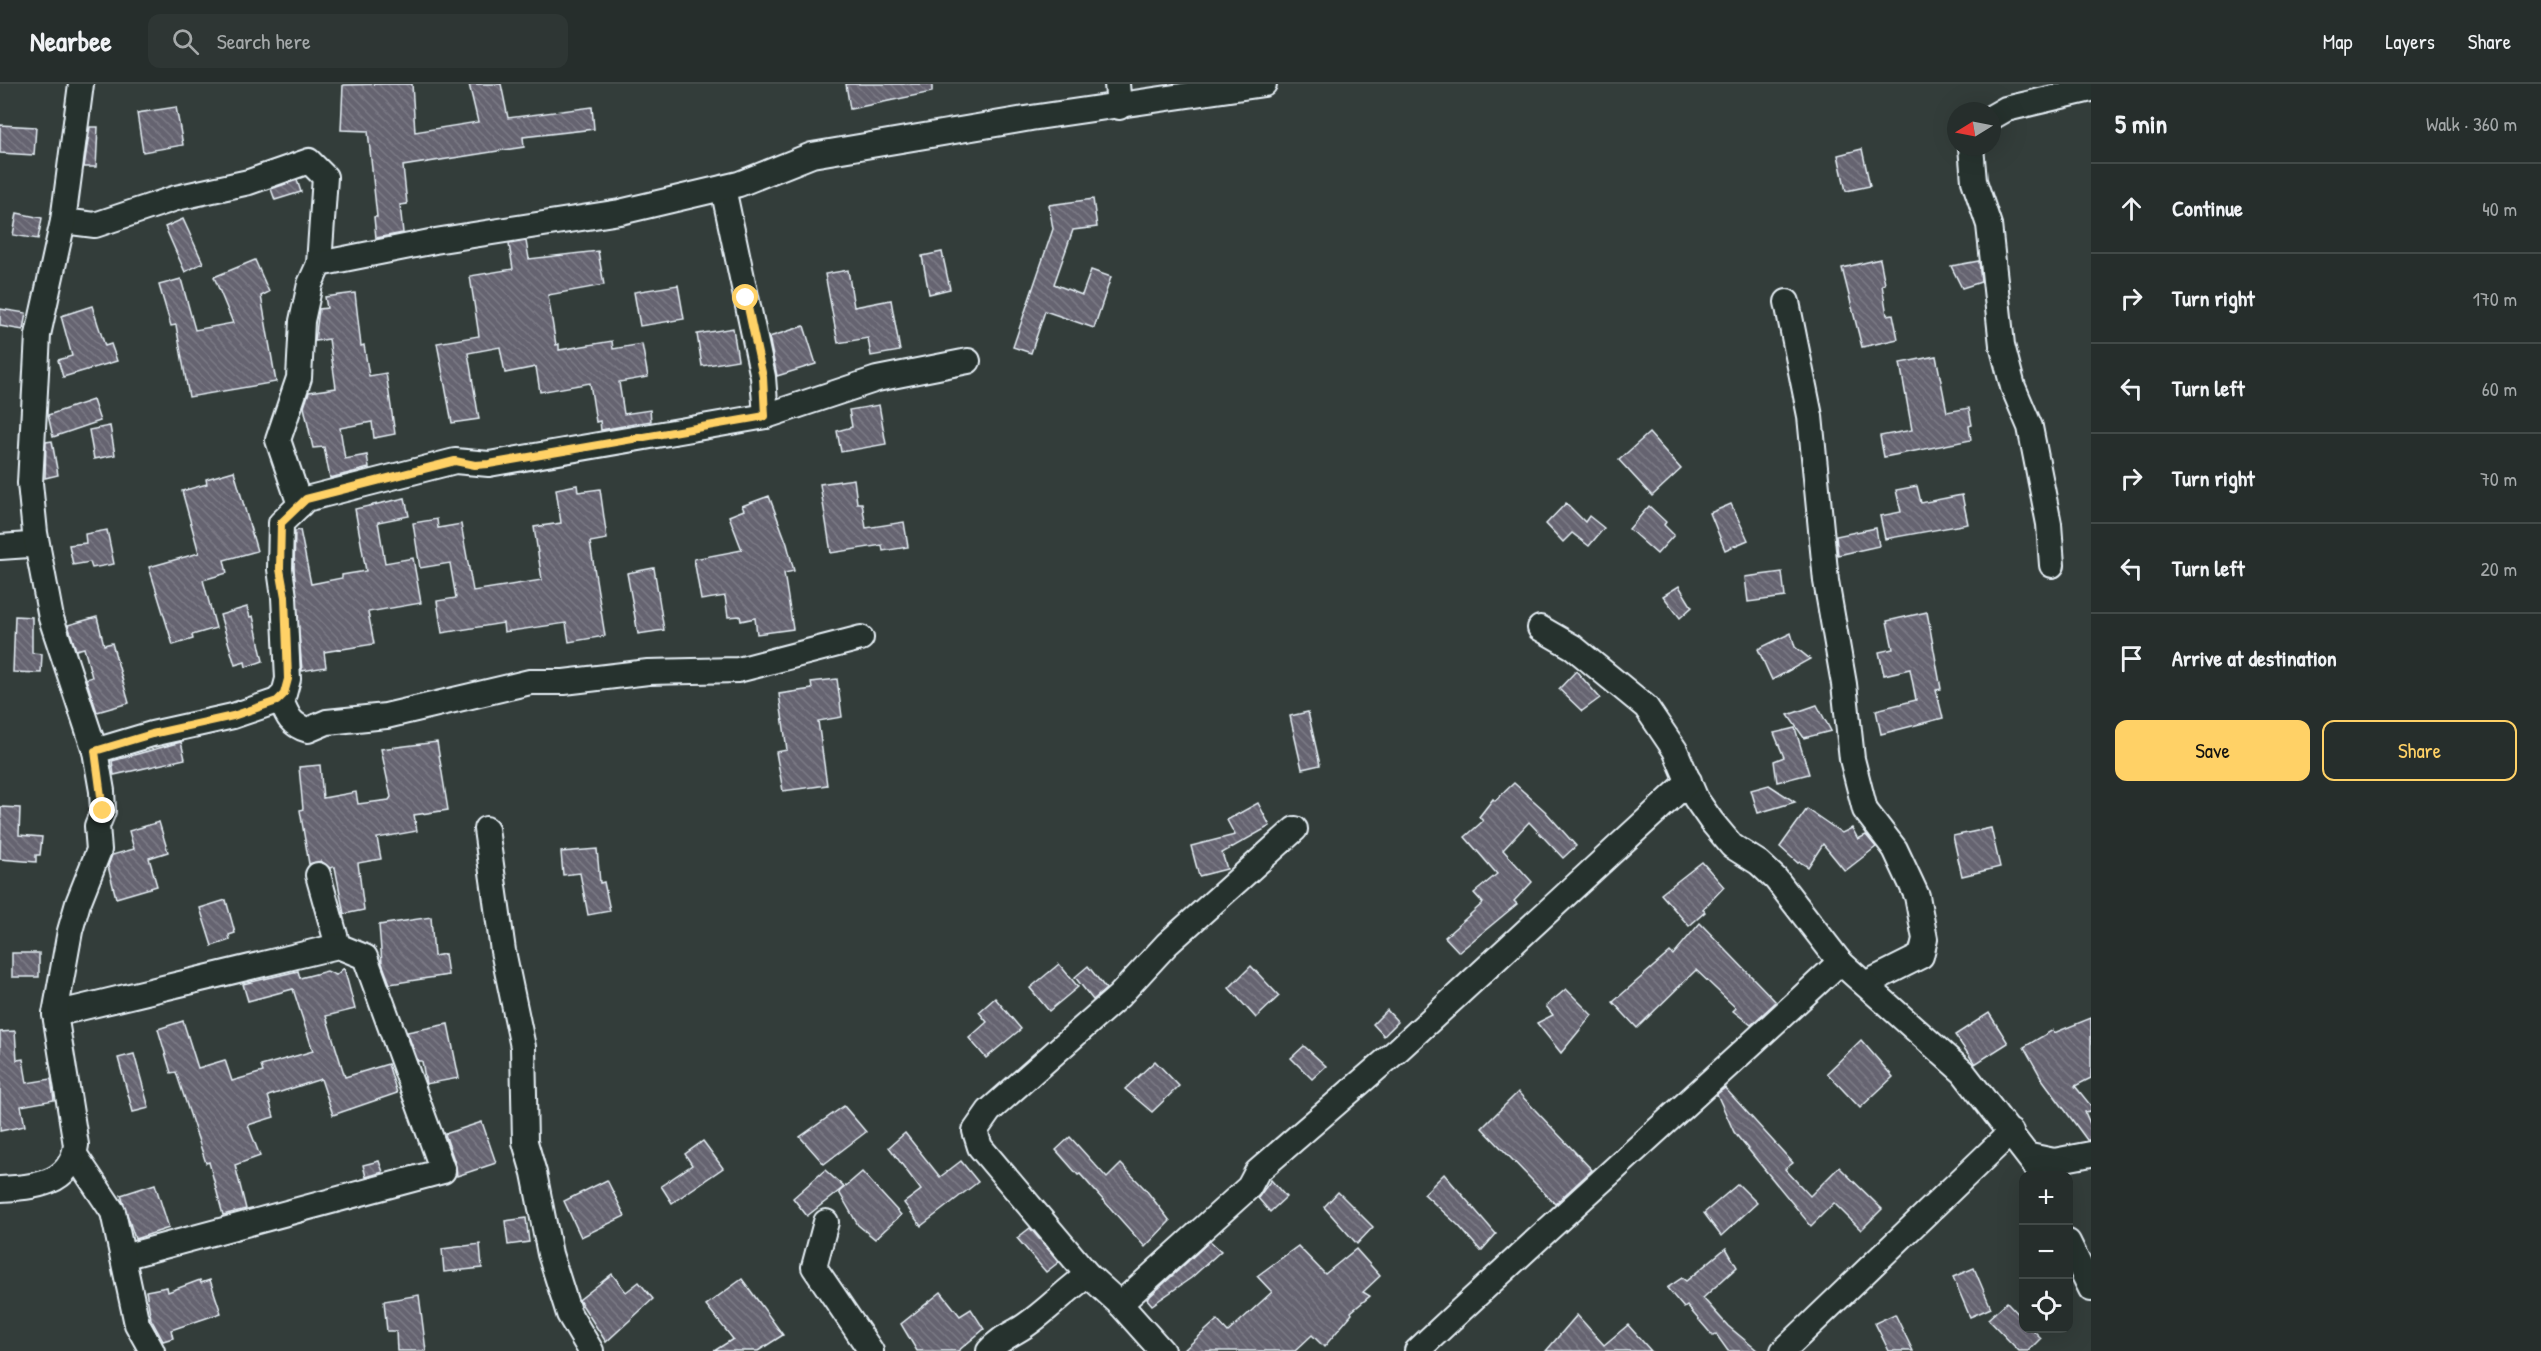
<!DOCTYPE html>
<html lang="en">
<head>
<meta charset="utf-8">
<style>
	body { margin:0; font-family:"Patrick Hand",sans-serif; background:#2e3634; color:#f1f3f6 }
	.controls { position:absolute; right:18px; bottom:18px; display:grid; overflow:hidden; border-radius:12px; box-shadow:0 6px 24px #0002 }
	.controls button { width:54px; height:54px; display:grid; place-items:center; padding:0; border:0; border-bottom:2px solid #424a48; background:#262e2c; color:#f1f3f6; font:30px sans-serif }
	.compass { position:absolute; left:1947px; top:18px; width:54px; height:54px; border-radius:50%; background:#262e2c; box-shadow:0 6px 24px #0002; rotate:260deg }
	.stop { position:absolute; width:18px; height:18px; margin:-14px; border:4px solid #ffd166; border-radius:50%; background:#fff }
	.stop.end { background:#ffd166; border-color:#fff; box-shadow:0 2px 6px #0008 }
	.list { margin:0; padding:0; list-style:none }
	h2 { display:flex; justify-content:space-between; align-items:center; height:78px; margin:0; padding:0 24px; font-size:26px }
	h2 small { font-size:20px; font-weight:400; color:#a4a8a9 }
	.list li { display:grid; grid-template-columns:39px 1fr auto; gap:18px; align-items:center; box-sizing:border-box; height:90px; padding:0 24px; border-top:2px solid #424a48 }
	.list b { display:block; font-size:22px; white-space:nowrap }
	.list em { font-size:20px; font-style:normal; color:#a4a8a9 }
	.actions { display:flex; gap:12px; padding:18px 24px }
	.actions a { flex:1; padding:14px 0; border:2px solid #ffd166; border-radius:12px; text-align:center; font-size:21px; color:#ffd166 }
	.actions .main { background:#ffd166; color:#111 }
	.icon { flex:none; width:33px; height:33px; fill:none; stroke:currentColor; stroke-width:2; stroke-linecap:round; stroke-linejoin:round }
	.map { position:relative; flex:none; width:2091px; height:1267px; overflow:hidden }
	header { display:flex; align-items:center; gap:36px; box-sizing:border-box; height:84px; padding:0 30px; background:#262e2c; border-bottom:2px solid #424a48 }
	header strong { font-size:28px }
	nav { display:flex; gap:33px; margin-inline-start:auto; font-size:21px }
	.search { width:420px; height:54px; background:#2e3634; display:flex; align-items:center; gap:15px; box-sizing:border-box; padding:0 21px; border-radius:12px; color:#a4a8a9; font-size:22px }
	main { display:flex }
	aside { flex:1; background:#262e2c }
	.map>svg:first-child { display:block }
	.building { fill:url(#building-back-hatch); stroke:#e8f1f8; stroke-width:1.5 }
	.lines { fill:none; stroke-linecap:round; stroke-linejoin:round }
	.minor-casing { stroke:#e8f1f8; stroke-width:28 }
	.minor { stroke:#26332d; stroke-width:24 }
	.route { stroke:#ffd166; stroke-width:8 }
</style>
</head>
<body>
<header>
<strong>Nearbee</strong>
<div class="search"><svg class="icon" aria-label="search" viewBox="0 0 24 24"><circle cx="10" cy="10" r="6"/><path d="M15 15l6 6"/></svg>Search here</div>
<nav><a>Map</a><a>Layers</a><a>Share</a></nav>
</header>
<main>
<div class="map">
<svg width="2091" height="1267" viewBox="0 0 2091 1267">
	<defs>
		<pattern id="building-back-hatch" width="6" height="6" patternUnits="userSpaceOnUse" patternTransform="scale(1.5)"><rect width="6" height="6" fill="#656370"/><path d="M-1 5l2 2M0 0l6 6M5-1l2 2" fill="none" stroke="#7b7a85"/></pattern>
	</defs>
	<rect width="100%" height="100%" fill="#333d3a"/>
	<filter id="ink" filterUnits="userSpaceOnUse"><feTurbulence type="fractalNoise" baseFrequency=".0167" numOctaves="2"/><feDisplacementMap in="SourceGraphic" scale="12" xChannelSelector="R" yChannelSelector="G"/><feConvolveMatrix kernelMatrix="1 2 1 2 8 2 1 2 1" color-interpolation-filters="sRGB"/></filter>
	<g filter="url(#ink)">
		<g class="building">
			<path d="M386,0H412L415,48L478,38L469,0H501L508,34L592,23L594,45L523,53L524,63L403,82L407,120L400,121L403,149L376,154L374,133H377L368,47L341,46L343,1Z"/>
			<path d="M846,0H932V8L850,25Z"/>
			<path d="M176,23L183,61L143,68L137,29Z"/>
			<path d="M0,41L36,43L34,71L0,69Z"/>
			<path d="M90,43H98L96,83H84Z"/>
			<path d="M1862,65L1870,102L1846,107L1838,71Z"/>
			<path d="M297,96L301,108L275,116L271,105Z"/>
			<path d="M1093,115L1097,143L1073,146L1054,200L1082,211L1091,186L1111,193L1094,244L1045,227L1031,269L1013,263L1053,145L1049,121Z"/>
			<path d="M17,129L42,134L38,155L13,151Z"/>
			<path d="M183,135L203,179L185,188L165,143Z"/>
			<path d="M526,157L529,175L598,167L604,201L548,211L556,261L559,260V266L612,257L613,265L642,260L648,293L619,298L624,330L650,326L651,337L601,346L600,337L596,338L590,299L540,308L536,283L505,289L500,263L468,269L479,335L452,339L437,259L479,252L470,192L513,185L509,160Z"/>
			<path d="M942,168L950,205L929,210L922,172Z"/>
			<path d="M1880,175L1885,200L1882,201L1887,231L1893,230L1898,255L1862,263L1842,184Z"/>
			<path d="M255,176L269,208L261,212L276,298L189,313L176,241L171,242L159,201L181,195L195,246L233,239L214,193Z"/>
			<path d="M1979,177L1981,198L1962,204L1951,182Z"/>
			<path d="M848,186L854,223L891,216L900,267L871,272L868,254L838,259L825,190Z"/>
			<path d="M678,201L684,235L640,242L634,208Z"/>
			<path d="M355,209L361,262L364,261L369,292L386,289L395,350L374,354L372,338L340,344L345,375L367,371L369,384L330,394L324,363L313,364L304,323L309,308L336,304L329,255L315,257L319,225L327,224L325,213Z"/>
			<path d="M92,222L105,262L111,260L117,277L63,293L58,276L72,272L61,232Z"/>
			<path d="M0,225L26,229L23,246L0,242Z"/>
			<path d="M804,242L816,280L777,292L769,253Z"/>
			<path d="M733,244L738,276L702,282L697,250Z"/>
			<path d="M1936,272L1947,328L1969,324L1972,341L1969,342L1971,356L1884,373L1880,352L1912,346L1900,279Z"/>
			<path d="M93,316L100,337L53,353L48,331Z"/>
			<path d="M879,321L886,360L841,368L837,347L852,343L849,326Z"/>
			<path d="M110,342L115,371L94,375L89,346Z"/>
			<path d="M1649,349L1681,385L1652,412L1619,376Z"/>
			<path d="M52,357L58,391L45,394L46,358Z"/>
			<path d="M234,387L257,467L224,476L227,489L203,496L216,544L192,551L193,555L173,561L149,483L199,469L182,407L207,400L206,395Z"/>
			<path d="M854,395L857,419H862L866,444L904,438L908,463L883,467L882,461L831,469L820,400Z"/>
			<path d="M577,401L578,408L600,405L607,455L590,458L605,552L569,558L566,539L504,548L503,539L442,549L437,517L456,514L450,479L420,484L413,439L437,435L438,444L461,440L473,507L542,496L534,443L561,439L556,405Z"/>
			<path d="M1917,402L1921,419L1962,411L1968,440L1885,455L1880,432L1901,428L1896,406Z"/>
			<path d="M769,412L787,460L794,487L784,489L793,545L757,550L755,534L741,537L740,532L728,533L725,512L701,516L694,475L742,466L729,432L744,426L742,422Z"/>
			<path d="M405,414L409,432L378,438L385,479L413,474L421,519L368,528L374,560L324,568L326,583L302,587L294,484L295,447L300,446L311,500L342,494V491L366,487L355,425Z"/>
			<path d="M1566,419L1585,438L1589,432L1604,444L1589,462L1572,449L1563,458L1546,440Z"/>
			<path d="M1731,420L1748,456L1725,466L1710,429Z"/>
			<path d="M1649,422L1666,438L1664,441L1674,451L1657,470L1629,445Z"/>
			<path d="M1876,444L1879,462L1838,471L1836,452Z"/>
			<path d="M107,446L114,480L92,484L90,478L73,481L69,461L86,459L85,450Z"/>
			<path d="M654,484L664,546L638,550L627,489Z"/>
			<path d="M1782,488L1785,513L1748,518L1745,493Z"/>
			<path d="M1679,502L1692,523L1680,534L1663,512Z"/>
			<path d="M247,523L250,533L253,532L263,577L246,583L245,578L235,581L220,531Z"/>
			<path d="M1927,528L1941,605L1936,606L1943,634L1881,650L1876,626L1916,616L1910,585L1884,591L1879,568L1893,565L1887,537Z"/>
			<path d="M15,532L32,533V569L42,570L41,589L13,588Z"/>
			<path d="M97,533L104,561L112,559L129,619L97,628L86,595L92,593L84,564L76,566L68,541Z"/>
			<path d="M1791,549L1795,563L1810,575L1772,596L1758,565Z"/>
			<path d="M1576,587L1600,614L1582,627L1559,605Z"/>
			<path d="M837,595L842,633L818,637L827,701L783,707L776,668L787,666L779,610L812,605L811,598Z"/>
			<path d="M1817,621L1831,647L1804,654L1788,631Z"/>
			<path d="M1308,628L1320,681L1302,685L1290,632Z"/>
			<path d="M1795,644L1809,690L1777,698L1774,677L1784,673L1774,649Z"/>
			<path d="M181,658L185,675L114,691L112,677Z"/>
			<path d="M437,658L448,726L414,731L417,747L377,754L381,775L358,779L364,826L344,830L335,783L330,784L321,777L309,780L300,726L303,725L299,683L320,681L323,714L356,708L358,720L389,716L391,713L381,665Z"/>
			<path d="M1514,699L1545,727L1576,762L1563,774L1529,738L1503,766L1532,798L1514,817L1517,820L1459,868L1445,853L1483,819L1474,809L1497,790L1465,753L1483,737L1479,733L1493,715L1495,717Z"/>
			<path d="M1769,701L1795,718L1758,729L1751,706Z"/>
			<path d="M1258,719L1270,742L1222,769L1227,785L1199,792L1191,762L1235,751L1227,736Z"/>
			<path d="M1,723L20,724L19,751L42,753L40,771H36V778L0,775Z"/>
			<path d="M1807,725L1842,749L1852,744L1858,755L1866,751L1876,763L1845,787L1823,760L1808,783L1800,778L1798,779L1780,763Z"/>
			<path d="M159,738L168,768L149,774L157,802L116,814L108,782L112,771L134,765L129,747Z"/>
			<path d="M1991,744L2000,783L1962,792L1953,752Z"/>
			<path d="M597,765L600,799L604,798L610,827L588,831L580,789L563,791L561,768Z"/>
			<path d="M1702,778L1724,803L1703,825L1705,828L1689,842L1661,810Z"/>
			<path d="M226,816L235,849L229,851L230,856L212,862L200,824Z"/>
			<path d="M431,833L434,872L445,870L448,891L390,900L382,879L379,841Z"/>
			<path d="M1700,839L1776,918L1751,941L1733,927L1736,924L1696,886L1637,944L1613,918L1670,868L1673,871Z"/>
			<rect x="12" y="869" width="27" height="24"/>
			<path d="M1059,880L1078,903L1049,927L1030,904Z"/>
			<path d="M1088,882L1106,905L1093,916L1075,893Z"/>
			<path d="M1251,882L1279,912L1256,934L1229,904Z"/>
			<path d="M344,884L355,925L326,932L345,993L388,980L397,1009L333,1031L321,995L268,1012L274,1033L248,1041L260,1072L235,1081L246,1125L223,1131L209,1078L206,1079L176,988L171,989L158,945L183,937L198,984L225,976L232,997L263,988L261,982L313,967L293,905L248,917L243,900L298,887L300,894L327,887L336,891Z"/>
			<path d="M1566,905L1592,931L1561,969L1537,939L1553,931L1546,922Z"/>
			<path d="M995,914L1021,945L986,974L969,954L987,938L979,928Z"/>
			<path d="M1387,926L1398,938L1384,952L1373,940Z"/>
			<path d="M1989,929L2008,959L1975,980L1955,951Z"/>
			<path d="M2091,934V994L2075,1002L2091,1022V1027L2085,1028L2091,1042V1056H2087L2042,995L2024,963L2053,946L2054,949Z"/>
			<path d="M448,940L459,994L426,1000L422,977H418L407,948Z"/>
			<path d="M15,947L17,976L23,975L27,999L51,995L54,1016L21,1022L25,1042L0,1047V948Z"/>
			<path d="M1861,956L1893,993L1860,1024L1827,989Z"/>
			<path d="M1304,962L1326,982L1312,995L1291,974Z"/>
			<path d="M134,970L149,1024L133,1028L118,974Z"/>
			<path d="M1155,977L1179,1002L1152,1028L1125,1005Z"/>
			<path d="M1725,1004L1793,1079L1785,1085L1810,1112L1839,1083L1882,1125L1861,1146L1834,1119L1811,1142L1734,1048L1717,1010Z"/>
			<path d="M1518,1008L1592,1086L1555,1120L1482,1044Z"/>
			<path d="M844,1022L866,1048L824,1080L800,1053Z"/>
			<path d="M482,1038L496,1079L457,1092L456,1082L445,1050Z"/>
			<path d="M905,1049L940,1093L961,1077L978,1098L921,1142L904,1119L921,1106L889,1063Z"/>
			<path d="M1070,1053L1107,1094L1121,1080L1146,1106L1170,1137L1145,1163L1080,1090L1078,1091L1056,1066Z"/>
			<path d="M703,1057L723,1084L672,1119L661,1102L692,1081L685,1070Z"/>
			<path d="M379,1077L383,1088L366,1093L363,1081Z"/>
			<path d="M825,1086L844,1103L807,1132L793,1114Z"/>
			<path d="M862,1088L901,1131L875,1155L858,1141L839,1108Z"/>
			<path d="M1444,1090L1496,1150L1481,1167L1459,1142L1424,1110Z"/>
			<path d="M607,1096L625,1132L581,1153L564,1117Z"/>
			<path d="M1271,1096L1286,1113L1270,1128L1258,1114Z"/>
			<path d="M155,1100L169,1144L135,1155L121,1111Z"/>
			<path d="M1738,1100L1757,1119L1721,1152L1704,1129Z"/>
			<path d="M1338,1108L1373,1143L1357,1160L1324,1123Z"/>
			<path d="M526,1134L529,1158L508,1161L505,1137Z"/>
			<path d="M1030,1144L1059,1178L1046,1188L1017,1154Z"/>
			<path d="M1210,1157L1221,1167L1191,1194L1152,1221L1147,1215Z"/>
			<path d="M480,1160L482,1184L444,1188L442,1165Z"/>
			<path d="M1298,1162L1325,1190L1356,1165L1380,1192L1363,1208L1370,1212L1351,1228L1352,1230L1324,1263L1312,1251L1295,1267H1183L1217,1236L1228,1248L1272,1208L1257,1192Z"/>
			<path d="M1726,1164L1737,1183L1703,1214L1728,1242L1758,1267H1728L1716,1250L1713,1252L1687,1222L1684,1224L1667,1204L1682,1194L1686,1197Z"/>
			<path d="M1974,1184L1991,1224L1970,1233L1953,1193Z"/>
			<path d="M612,1190L626,1208L639,1198L653,1215L606,1258L579,1216Z"/>
			<path d="M742,1195L783,1251L758,1267H714L733,1255L706,1221Z"/>
			<path d="M200,1196L201,1199L210,1196L221,1229L171,1246L173,1254L163,1257L151,1235L146,1207L167,1203L168,1208Z"/>
			<path d="M941,1208L960,1232L971,1225L984,1245L958,1267H917L901,1240Z"/>
			<path d="M419,1211L426,1267H397L396,1247H387L384,1217Z"/>
			<path d="M2007,1218L2024,1236V1245H2032L2041,1254L2028,1267H2019L1988,1235Z"/>
			<path d="M1895,1230L1913,1267H1889L1875,1239Z"/>
			<path d="M1577,1231L1604,1261L1628,1241L1651,1267H1546Z"/>
		</g>
		<g class="lines">
			<g class="minor-casing">
				<g id="minor">
					<path d="M1117,0L1119,23"/>
					<path d="M1992,33L2006,25L2091,5"/>
					<path d="M1971,63L1974,97L1989,141L2002,261L2013,303L2030,343L2049,440L2052,481"/>
					<path d="M723,104L763,293L766,332"/>
					<path d="M63,137L95,141L176,114L249,98L309,77L325,93L319,180"/>
					<path d="M1787,218L1810,332L1826,497L1844,600L1852,675L1865,726L1895,765L1917,812L1925,855L1921,872L1865,900"/>
					<path d="M300,421L278,356L299,294L302,237L310,200L319,180L435,157L620,128L739,100L812,71L1031,34L1264,0"/>
					<path d="M0,463L29,461"/>
					<path d="M1540,544L1573,563L1646,623L1675,666L1696,715L1712,738L1732,762L1759,779L1776,795L1840,878L1963,988L2043,1092"/>
					<path d="M280,614C287,631 290,641 308,646L327,638L386,632L530,598H564L648,588L738,586L861,554"/>
					<path d="M95,667L152,650L233,632L277,617L284,610L288,595L284,513L280,485L281,439L306,415L455,377L489,380L766,332L877,295L968,277"/>
					<path d="M486,745L503,867L523,963L525,1058L534,1089L550,1170L569,1230L591,1267"/>
					<path d="M318,791L338,862"/>
					<path d="M55,930L338,862L365,873L443,1087L123,1173"/>
					<path d="M75,1071L113,1128L137,1240L152,1267"/>
					<path d="M2030,1072L2054,1077L2091,1070"/>
					<path d="M0,1105C34,1103 71,1101 76,1061L55,930L70,847L78,819L99,766L97,742L103,727L102,707L95,667L51,534L35,449L30,399L38,251L63,137L81,0"/>
					<path d="M826,1138L814,1183L871,1267"/>
					<path d="M2068,1158L2091,1205"/>
					<path d="M1120,1220L1249,1103L1257,1088L1399,965L1689,697"/>
					<path d="M989,1267C1000,1254 1013,1250 1026,1241C1048,1226 1066,1206 1088,1191"/>
					<path d="M1162,1267L1120,1220L1088,1191L980,1063L975,1047L989,1027L1119,912L1167,860L1295,745"/>
					<path d="M1417,1267C1556,1136 1700,1009 1840,878"/>
					<path d="M1783,1267L2011,1048"/>
				</g>
			</g>
			<use href="#minor" class="minor"/>
		</g>
	</g>
	<g class="lines" filter="url(#ink)">
		<path class="route" d="M103,727L95,667L152,650L233,632L277,617L284,610L288,595L285,513L280,485L281,439L306,415L455,377L475,381L489,380L765,332L763,293L746,214"/>
	</g>
</svg>
<div class="controls">
<button>+</button>
<button>−</button>
<button><svg class="icon" aria-label="locate" viewBox="0 0 24 24"><circle cx="12" cy="12" r="6"/><path d="M12 2v4M12 18v4M2 12h4M18 12h4"/></svg></button>
</div>
<svg class="compass" viewBox="-18 -18 36 36"><path d="M0-13l5 13h-10z" fill="#e53935"/><path d="M0 13l5-13h-10z" fill="#a4a8a9"/></svg>
<div class="stop" style="left:746px;top:214px"></div>
<div class="stop end" style="left:103px;top:727px"></div>
</div>
<aside>
<h2>5 min<small>Walk · 360 m</small></h2>
<ul class="list">
<li><svg class="icon" aria-label="ahead" viewBox="0 0 24 24"><path d="M12 20V5M6 11l6-6 6 6"/></svg><div><b>Continue</b></div><em>40 m</em></li>
<li><svg class="icon" aria-label="right" viewBox="0 0 24 24"><path d="M7 20v-9h11M14 6l5 5-5 5"/></svg><div><b>Turn right</b></div><em>170 m</em></li>
<li><svg class="icon" aria-label="left" viewBox="0 0 24 24"><path d="M17 20v-9H6M10 6l-5 5 5 5"/></svg><div><b>Turn left</b></div><em>60 m</em></li>
<li><svg class="icon" aria-label="right" viewBox="0 0 24 24"><path d="M7 20v-9h11M14 6l5 5-5 5"/></svg><div><b>Turn right</b></div><em>70 m</em></li>
<li><svg class="icon" aria-label="left" viewBox="0 0 24 24"><path d="M17 20v-9H6M10 6l-5 5 5 5"/></svg><div><b>Turn left</b></div><em>20 m</em></li>
<li><svg class="icon" aria-label="arrive" viewBox="0 0 24 24"><path d="M6 21V4h12l-3 4 3 4H6"/></svg><div><b>Arrive at destination</b></div></li>
</ul>
<div class="actions"><a class="main">Save</a><a>Share</a></div>
</aside>
</main>
</body>
</html>
